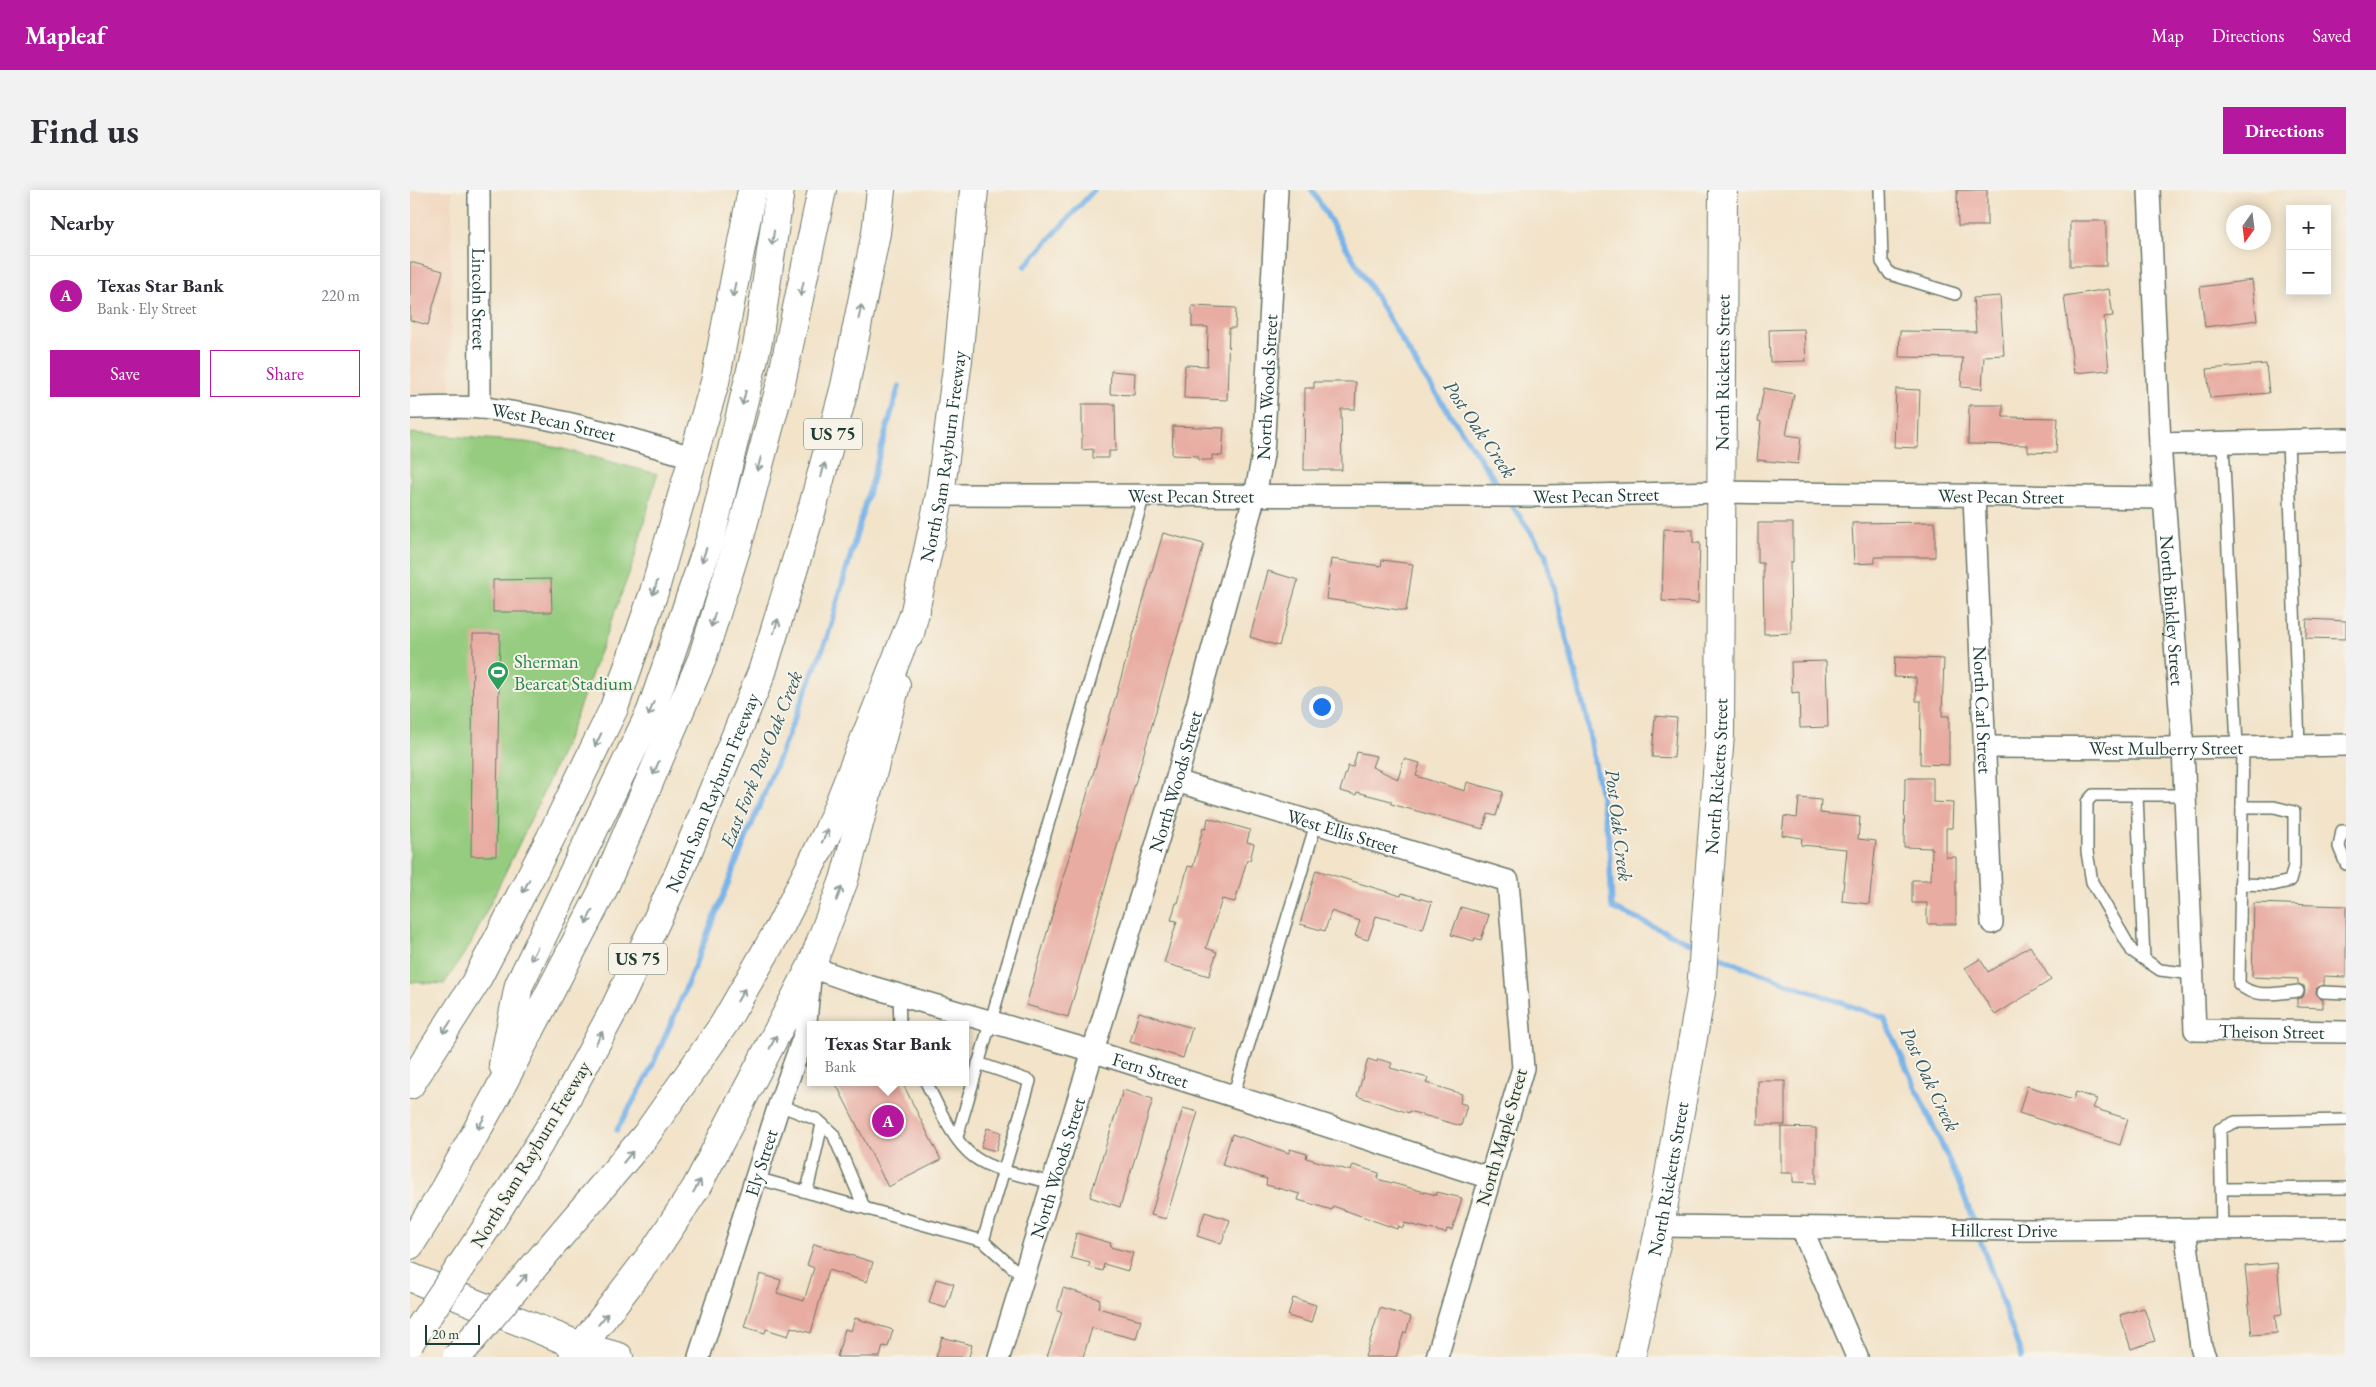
<!DOCTYPE html>
<html lang="en">
<head>
<meta charset="utf-8">
<style>
	body { margin:0; font-family:"EB Garamond",serif; background:#f2f2f3; color:#2b2b33 }
	.controls { position:absolute; right:15px; top:15px; display:grid; overflow:hidden; border-radius:0px; box-shadow:0 2px 12px #0003 }
	.controls button { width:45px; height:45px; display:grid; place-items:center; padding:0; border:0; border-bottom:1px solid #e1e1e2; background:#fff; color:#2b2b33; font:25px sans-serif }
	.compass { position:absolute; left:1816px; top:15px; width:45px; height:45px; border-radius:50%; background:#fff; box-shadow:0 2px 12px #0003; rotate:194deg }
	.scale { position:absolute; left:15px; bottom:12px; width:55px; box-sizing:border-box; padding-left:5px; border:2px solid #1f3d34; border-top:0; font-size:14px; line-height:18px; white-space:nowrap; color:#1f3d34; -webkit-text-stroke:4px #f7f3e8; paint-order:stroke }
	.you { position:absolute; left:911px; top:516px; width:18px; height:18px; margin:-12px; border:4px solid #fff; border-radius:50%; background:#1a73e8; box-shadow:0 0 0 8px #1a73e833 }
	.badge { display:grid; place-items:center; width:32px; height:32px; border-radius:50%; background:#b5179e; color:#fff; font-size:16px; font-weight:700 }
	.pin { position:absolute; translate:-50% -50%; border:2px solid #fff; box-shadow:0 1px 5px #0006 }
	.popup { position:absolute; left:397px; top:831px; width:162px; height:65px; box-sizing:border-box; display:grid; place-content:center; border-radius:0px; background:#fff; filter:drop-shadow(0 1px 4px #0005); font-size:16px; white-space:nowrap; color:#7c7c81 }
	.popup b { font-size:19px; color:#2b2b33 }
	.popup::after { content:''; position:absolute; left:50%; top:100%; margin-left:-10px; border:10px solid transparent; border-top-color:#fff }
	.list { margin:0; padding:0; list-style:none }
	h2 { display:flex; justify-content:space-between; align-items:center; height:65px; margin:0; padding:0 20px; font-size:21px }
	h2 small { font-size:16px; font-weight:400; color:#7c7c81 }
	.list li { display:grid; grid-template-columns:32px 1fr auto; gap:15px; align-items:center; box-sizing:border-box; height:80px; padding:0 20px; border-top:1px solid #e1e1e2 }
	.list b { display:block; font-size:19px; white-space:nowrap }
	.list p { margin:0; font-size:16px; white-space:nowrap; color:#7c7c81 }
	.list em { font-size:16px; font-style:normal; color:#7c7c81 }
	.actions { display:flex; gap:10px; padding:15px 20px }
	.actions a { flex:1; padding:11px 0; border:1px solid #b5179e; border-radius:0px; text-align:center; font-size:18px; color:#b5179e }
	.actions .main { background:#b5179e; color:#fff }
	.map { position:relative; flex:none; width:1936px; height:1167px; overflow:hidden; border-radius:0px }
	header { display:flex; align-items:center; gap:30px; box-sizing:border-box; height:70px; padding:0 25px; background:#b5179e; color:#fff }
	header strong { font-size:24px }
	nav { display:flex; gap:28px; margin-inline-start:auto; font-size:18px }
	.intro { display:flex; align-items:center; justify-content:space-between; box-sizing:border-box; height:120px; padding:0 30px }
	h1 { margin:0; font-size:35px }
	.button { padding:12px 22px; border-radius:0px; background:#b5179e; color:#fff; font-size:18px; font-weight:700 }
	main { display:flex; gap:30px; padding:0 30px }
	aside { flex:1; background:#fff; border-radius:0px; box-shadow:0 2px 12px #0003 }
	.map>svg:first-child { display:block }
	.built { fill:#f1d5bd }
	.pitch { fill:#95cc7f; stroke:#5a845a }
	.lines { fill:none; stroke-linecap:round; stroke-linejoin:round }
	.stream { stroke:#78b3e9; stroke-width:5.5 }
	.building { fill:#e8aca2 }
	.service-casing { stroke:#697768; stroke-width:14 }
	.minor-casing { stroke:#697768; stroke-width:24 }
	.tertiary-casing { stroke:#697768; stroke-width:30 }
	.secondary-casing { stroke:#697768; stroke-width:30 }
	.motorway-casing { stroke:#697768; stroke-width:30 }
	.service { stroke:#fff; stroke-width:11 }
	.minor { stroke:#fff; stroke-width:21 }
	.tertiary { stroke:#fff; stroke-width:28 }
	.secondary { stroke:#fff; stroke-width:28 }
	.motorway { stroke:#fff; stroke-width:28 }
	.motorway-bridge-casing { stroke:#697768; stroke-width:30; stroke-linecap:butt }
	.motorway-bridge { stroke:#fff; stroke-width:28 }
	.oneway { stroke:#8f9e9a }
	.labels { text-anchor:middle; stroke-width:4; stroke-linejoin:round; paint-order:stroke }
	.shield { fill:#f7f3e8; stroke:#60746a; stroke-width:1 }
	.shield-label { font-size:18px; font-weight:bold; fill:#1f3d34 }
	.street-label { font-size:19px; fill:#1f3d34; stroke:#f7f3e8 }
	.leisure-label { font-size:19px; fill:#27864d; stroke:#f7f3e8; text-anchor:start }
	.water-label { font-size:20px; font-style:italic; fill:#355a61; stroke:#f7f3e8 }
</style>
</head>
<body>
<header>
<strong>Mapleaf</strong>
<nav><a>Map</a><a>Directions</a><a>Saved</a></nav>
</header>
<div class="intro"><h1>Find us</h1><a class="button">Directions</a></div>
<main>
<aside>
<h2>Nearby<small></small></h2>
<ul class="list">
<li><span class="badge">A</span><div><b>Texas Star Bank</b><p>Bank · Ely Street</p></div><em>220 m</em></li>
</ul>
<div class="actions"><a class="main">Save</a><a>Share</a></div>
</aside>
<div class="map">
<svg width="1936" height="1167" viewBox="0 0 1936 1167">
	<rect width="100%" height="100%" fill="#f7f3e8"/>
	<filter id="ink" filterUnits="userSpaceOnUse"><feTurbulence type="fractalNoise" baseFrequency=".02" numOctaves="2"/><feDisplacementMap in="SourceGraphic" scale="10" xChannelSelector="R" yChannelSelector="G"/><feConvolveMatrix kernelMatrix="1 2 1 2 8 2 1 2 1" color-interpolation-filters="sRGB"/></filter>
	<filter id="wash" filterUnits="userSpaceOnUse"><feTurbulence type="fractalNoise" baseFrequency=".0096" numOctaves="4" result="noise"/><feDisplacementMap in="SourceGraphic" scale="20" xChannelSelector="R" yChannelSelector="G"/><feGaussianBlur stdDeviation="1.12" result="paint"/><feColorMatrix in="noise" values="0 0 0 0 0 0 0 0 0 0 0 0 0 0 0 0 0 1.4 0 .05"/><feComposite in="paint" operator="in"/></filter>
	<g filter="url(#wash)">
		<rect width="100%" height="100%" fill="#f2e3c9"/>
		<path class="built" d="M0,0H42L40,203L0,204Z"/>
		<path class="pitch" d="M0,243L115,252L149,258L247,284L224,370L159,545L124,623L61,753L34,794L0,792Z"/>
		<g class="lines">
			<g class="stream">
				<path d="M902,0L1010,180L1092,301"/>
				<path d="M615,76L684,0"/>
				<path d="M1099,311L1135,363L1176,526L1199,650L1202,718L1287,756"/>
				<path d="M1302,763L1333,777L1474,828L1551,997L1565,1036"/>
				<path d="M207,940L238,885L266,822L417,448L489,196"/>
				<path d="M1568,1044L1612,1167"/>
			</g>
		</g>
		<g id="blocks">
			<g class="building">
				<path d="M1547,0H1577V36H1548Z"/>
				<rect x="1660" y="31" width="36" height="45"/>
				<path d="M0,72L33,81L18,135L0,130Z"/>
				<path d="M1842,90L1847,130L1795,137L1790,97Z"/>
				<path d="M1699,99L1703,126L1694,127L1699,180L1664,183L1654,106Z"/>
				<path d="M1590,106L1594,165L1574,166L1572,199L1551,197L1553,168L1489,167L1490,141L1566,142L1563,108Z"/>
				<path d="M782,116L826,118L825,138H819L817,210L774,208L775,175L797,176L798,137H782Z"/>
				<path d="M1394,139L1396,171L1360,172L1359,140Z"/>
				<path d="M1856,174L1859,203L1800,208L1797,179Z"/>
				<path d="M701,181L725,183L724,205L700,204Z"/>
				<path d="M904,192H946L945,219H931L932,280H894L895,198H904Z"/>
				<path d="M1354,198L1384,204L1376,245L1391,247L1388,274L1347,270L1351,232L1348,231Z"/>
				<path d="M1486,199L1510,200L1508,258L1484,257Z"/>
				<path d="M672,214H705L706,261H699V268H683V259L672,260Z"/>
				<path d="M1559,215H1593V227L1648,228L1646,263L1618,262V255L1558,254Z"/>
				<path d="M763,236L814,238L812,266L802,265V270H788V266L762,265Z"/>
				<path d="M1525,332V367H1465V373L1444,374L1442,333Z"/>
				<path d="M1348,333H1383V372H1380L1381,443L1354,444L1353,373H1348Z"/>
				<path d="M1254,339L1283,340V353H1290L1288,413L1252,411Z"/>
				<path d="M753,343L794,354L658,827L616,815Z"/>
				<path d="M921,369L971,376L972,370L1003,374L996,421L916,409Z"/>
				<path d="M858,381L888,390L869,456L840,447Z"/>
				<path d="M141,389L142,422H83V390Z"/>
				<path d="M1897,429L1936,431V449L1896,448Z"/>
				<path d="M63,444H90L86,666H61Z"/>
				<path d="M1485,467L1534,469L1532,526H1539V575L1510,574L1511,511H1506V488L1484,487Z"/>
				<path d="M1416,471L1418,537L1390,538L1389,502L1382,503L1381,472Z"/>
				<path d="M1245,526L1267,528L1264,568L1242,567Z"/>
				<path d="M947,562L966,566L962,577L988,589L994,569L1010,573L1006,586L1055,601L1057,592L1093,602L1086,626L1078,624L1073,639L981,614V611L947,602L946,605L930,601L938,576L943,577Z"/>
				<path d="M1495,588H1523V612L1543,613L1542,638H1536V667H1546V734H1517V713H1502V690H1521L1522,658L1494,657Z"/>
				<path d="M1389,608L1411,610L1410,623L1450,627L1448,649L1466,651L1459,714L1432,711L1437,659L1391,655L1392,648L1372,645L1374,626L1387,628Z"/>
				<path d="M798,628L840,640L837,652L844,654L840,670H837L825,712L812,709L796,758L807,762L799,786L754,773L767,731L761,730L766,713H768L778,676L783,677L793,638L796,639Z"/>
				<path d="M906,680L991,706L992,703L1022,712L1013,739L966,726L958,750L945,746L950,731L921,721L915,741L890,734Z"/>
				<path d="M1844,713L1936,716V787L1914,786V795L1907,798L1906,802L1909,808L1913,810V818L1887,817V809L1893,807L1895,801L1894,796L1888,794V789L1842,787Z"/>
				<path d="M1051,717L1079,725L1071,750L1065,748L1064,751L1041,745Z"/>
				<path d="M1620,756L1641,790L1585,825L1555,778L1570,769L1578,782Z"/>
				<path d="M729,822L782,838L773,868L720,852Z"/>
				<path d="M958,869L967,872L968,869L982,873L980,878L1018,888L1016,893L1052,904L1050,913L1057,915L1051,936L999,921V923L947,906Z"/>
				<rect x="1348" y="891" width="27" height="44"/>
				<path d="M425,892H492L531,970L478,997Z"/>
				<path d="M1617,896L1663,910L1666,902L1687,909L1683,918L1718,929L1710,955L1609,923Z"/>
				<path d="M713,900L743,909L710,1017L680,1007Z"/>
				<path d="M773,918L788,922L756,1029L741,1025Z"/>
				<path d="M1371,937L1406,938V993L1383,992V983H1371Z"/>
				<path d="M577,938L591,942L586,961L571,957Z"/>
				<path d="M822,944L879,963L880,959L897,964L896,968L941,981L943,975L969,983L967,989L1026,1005L1027,1002L1052,1008L1042,1040L1037,1039L1036,1043L994,1033L993,1038L988,1036L987,1039L923,1016L922,1020L888,1010L890,1004L856,995L857,989L812,975Z"/>
				<path d="M795,1022L820,1030L811,1054L787,1046Z"/>
				<path d="M666,1043L701,1053L700,1057L723,1063L718,1081L694,1074L693,1081L679,1077L680,1073L661,1068Z"/>
				<path d="M404,1054L463,1072L457,1092L418,1080L401,1143L381,1137L378,1146L356,1139L355,1143L334,1137L350,1084L371,1090L367,1103L394,1111L404,1078L397,1075Z"/>
				<path d="M1867,1073L1872,1124L1865,1125L1867,1143L1842,1145L1835,1076Z"/>
				<path d="M526,1089L544,1094L536,1118L519,1113Z"/>
				<path d="M653,1098L690,1109L688,1118L731,1130L726,1149L682,1138L673,1167H637L652,1122L647,1121Z"/>
				<path d="M883,1108L906,1115L901,1133L878,1126Z"/>
				<path d="M970,1118L1001,1127L996,1143L994,1142L986,1167H955Z"/>
				<path d="M1734,1118L1745,1151L1721,1159L1710,1125Z"/>
				<path d="M445,1128L483,1140L478,1157L473,1156L470,1167H427L435,1139L441,1141Z"/>
				<path d="M532,1147L562,1155L559,1167H526Z"/>
			</g>
		</g>
	</g>
	<g filter="url(#ink)">
		<use href="#blocks" fill-opacity="0" stroke="#697768" stroke-width="1"/>
		<g class="lines">
			<g class="service-casing">
				<g id="service">
					<path d="M1470,0L1472,72L1480,84L1545,104"/>
					<path d="M1878,250L1889,556"/>
					<path d="M1813,252L1827,557"/>
					<path d="M1833,557L1829,794C1843,809 1869,803 1888,801"/>
					<path d="M1727,605L1734,769"/>
					<path d="M1775,605H1683L1677,612V662L1682,692L1722,761L1750,780L1783,784"/>
					<path d="M1936,641H1932L1929,657L1936,674"/>
					<path d="M1830,694L1863,695L1880,691L1884,676V622L1864,617H1832"/>
					<path d="M1913,802L1936,803"/>
					<path d="M489,805L490,835"/>
					<path d="M516,892C528,916 543,952 564,967C585,982 617,986 642,993"/>
					<path d="M823,906L906,634"/>
					<path d="M369,915L408,930L423,944L454,1017"/>
					<path d="M547,947L734,305"/>
					<path d="M346,988L573,1051L620,891L568,873"/>
					<path d="M1812,999L1936,998"/>
					<path d="M397,1001L412,934"/>
					<path d="M1812,1040L1810,939L1825,932L1936,930"/>
					<path d="M573,1051L602,1077L614,1085"/>
				</g>
			</g>
			<g class="minor-casing">
				<g id="minor">
					<path id="s1" d="M69,0L70,218"/>
					<path id="s2" d="M1739,0L1750,254L1773,558L1785,840L1936,842"/>
					<path id="s3" d="M0,218C24,218 49,216 73,218C146,227 215,247 285,268"/>
					<path d="M1750,254L1936,249"/>
					<path id="s4" d="M530,305L1136,306L1311,302L1753,308"/>
					<path id="s5" d="M1564,306L1582,733"/>
					<path id="s6" d="M1575,557L1773,558L1936,555"/>
					<path id="s7" d="M766,591L1098,691L1113,878L1027,1167"/>
					<path id="s8" d="M1250,1036L1614,1040L1936,1038"/>
					<path d="M1392,1039L1447,1167"/>
					<path d="M1775,1040L1791,1157L1795,1167"/>
					<path id="s9" d="M289,1167L369,915L395,843L401,777L441,791L682,861L1080,988"/>
					<path id="s10" d="M589,1167L766,591L845,305L853,265L867,0"/>
				</g>
			</g>
			<g class="tertiary-casing">
				<g id="tertiary">
					<path d="M0,1087L170,1156L209,1167"/>
					<path id="s11" d="M1221,1167L1250,1036L1291,802L1295,742L1310,544L1313,0"/>
				</g>
			</g>
			<g class="secondary-casing">
				<g id="secondary">
					<path id="s12" d="M500,444L530,305L548,170L564,0"/>
					<path d="M0,895L65,793L140,649L204,518L244,402L305,192L342,0"/>
					<path d="M163,1167L245,1060L286,998L401,777L434,690L486,495"/>
				</g>
			</g>
			<g class="motorway-casing">
				<g id="motorway">
					<path d="M370,737L418,641L506,420"/>
					<path d="M93,875L109,795L241,521L301,347L348,151L370,0"/>
					<path id="s13" d="M75,1040L148,924L206,816L269,683L352,482L403,316L435,196L466,43L471,0"/>
					<path d="M0,1055L27,1012L86,906L192,702L292,469L331,343L371,193L412,0"/>
				</g>
			</g>
			<use href="#service" class="service"/>
			<use href="#minor" class="minor"/>
			<use href="#tertiary" class="tertiary"/>
			<use href="#secondary" class="secondary"/>
			<use href="#motorway" class="motorway"/>
			<g class="motorway-bridge-casing">
				<g id="motorway-bridge">
					<path d="M0,1152L75,1040"/>
					<path d="M47,1167L236,945L314,834L370,737"/>
				</g>
			</g>
			<use href="#motorway-bridge" class="motorway-bridge"/>
		</g>
		<defs><path id="oneway-shaft" d="M-6 0H5M1.5-3L5.5 0L1.5 3" fill="none" stroke-width="1.6" stroke-linecap="round" stroke-linejoin="round" transform="scale(1.25)"/></defs>
		<g class="oneway">
			<use href="#oneway-shaft" transform="translate(363 48) rotate(98)"/>
			<use href="#oneway-shaft" transform="translate(392 99) rotate(102)"/>
			<use href="#oneway-shaft" transform="translate(324 100) rotate(101)"/>
			<use href="#oneway-shaft" transform="translate(450 122) rotate(-79)"/>
			<use href="#oneway-shaft" transform="translate(334 208) rotate(104)"/>
			<use href="#oneway-shaft" transform="translate(349 274) rotate(105)"/>
			<use href="#oneway-shaft" transform="translate(413 280) rotate(-75)"/>
			<use href="#oneway-shaft" transform="translate(294 365) rotate(109)"/>
			<use href="#oneway-shaft" transform="translate(245 398) rotate(108)"/>
			<use href="#oneway-shaft" transform="translate(303 430) rotate(106)"/>
			<use href="#oneway-shaft" transform="translate(366 436) rotate(-73)"/>
			<use href="#oneway-shaft" transform="translate(241 519) rotate(111)"/>
			<use href="#oneway-shaft" transform="translate(188 550) rotate(116)"/>
			<use href="#oneway-shaft" transform="translate(246 578) rotate(113)"/>
			<use href="#oneway-shaft" transform="translate(415 646) rotate(-64)"/>
			<use href="#oneway-shaft" transform="translate(116 696) rotate(117)"/>
			<use href="#oneway-shaft" transform="translate(429 704) rotate(-69)"/>
			<use href="#oneway-shaft" transform="translate(179 727) rotate(117)"/>
			<use href="#oneway-shaft" transform="translate(124 764) rotate(117)"/>
			<use href="#oneway-shaft" transform="translate(331 805) rotate(-60)"/>
			<use href="#oneway-shaft" transform="translate(37 837) rotate(123)"/>
			<use href="#oneway-shaft" transform="translate(189 848) rotate(-62)"/>
			<use href="#oneway-shaft" transform="translate(363 852) rotate(-63)"/>
			<use href="#oneway-shaft" transform="translate(71 933) rotate(119)"/>
			<use href="#oneway-shaft" transform="translate(218 967) rotate(-50)"/>
			<use href="#oneway-shaft" transform="translate(287 996) rotate(-60)"/>
			<use href="#oneway-shaft" transform="translate(112 1090) rotate(-49)"/>
			<use href="#oneway-shaft" transform="translate(193 1129) rotate(-51)"/>
		</g>
	</g>
	<defs>
		<g id="stadium-pin" transform="scale(1.125)"><path d="M0 17L-7.5 6A9.5 9.5 0 1 1 7.5 6Z" fill="#2e9e5b" stroke="#f7f3e8"/><path d="M0-5a6.5 5 0 1 0 0 10a6.5 5 0 1 0 0-10ZM-3.5-1.8h7v3.6h-7Z" fill="#fff"/></g>
	</defs>
	<g fill-rule="evenodd">
		<use href="#stadium-pin" x="88" y="482"/>
	</g>
	<g class="labels">
		<g class="shield">
			<rect x="394" y="228.5" width="58" height="31" rx="4"/>
			<rect x="199" y="753.5" width="58" height="31" rx="4"/>
		</g>
		<g class="shield-label">
			<text x="423" y="250">US 75</text>
			<text x="228" y="775">US 75</text>
		</g>
		<g class="street-label">
			<text dy="7" stroke="none"><textPath href="#s1" startOffset="109">Lincoln Street</textPath></text>
			<text dy="7" stroke="none"><textPath href="#s11" startOffset="992">North Ricketts Street</textPath></text>
			<text dy="7" stroke="none"><textPath href="#s10" startOffset="1008">North Woods Street</textPath></text>
			<text dy="7" stroke="none"><textPath href="#s3" startOffset="145">West Pecan Street</textPath></text>
			<text dy="7" stroke="none"><textPath href="#s12" startOffset="181">North Sam Rayburn Freeway</textPath></text>
			<text dy="7" stroke="none"><textPath href="#s4" startOffset="656">West Pecan Street</textPath></text>
			<text dy="7" stroke="none"><textPath href="#s4" startOffset="251">West Pecan Street</textPath></text>
			<text dy="7" stroke="none"><textPath href="#s4" startOffset="1061">West Pecan Street</textPath></text>
			<text dy="7" stroke="none"><textPath href="#s2" startOffset="421">North Binkley Street</textPath></text>
			<text dy="7" stroke="none"><textPath href="#s5" startOffset="214">North Carl Street</textPath></text>
			<text dy="7" stroke="none"><textPath href="#s6" startOffset="181">West Mulberry Street</textPath></text>
			<text dy="7" stroke="none"><textPath href="#s11" startOffset="588">North Ricketts Street</textPath></text>
			<text dy="7" stroke="none"><textPath href="#s10" startOffset="602">North Woods Street</textPath></text>
			<text dy="7" stroke="none"><textPath href="#s13" startOffset="494">North Sam Rayburn Freeway</textPath></text>
			<text dy="7" stroke="none"><textPath href="#s7" startOffset="174">West Ellis Street</textPath></text>
			<text dy="7" stroke="none"><textPath href="#s2" startOffset="918">Theison Street</textPath></text>
			<text dy="7" stroke="none"><textPath href="#s9" startOffset="762">Fern Street</textPath></text>
			<text transform="translate(1091 947) rotate(-74)" y="7">North Maple Street</text>
			<text transform="translate(120 964) rotate(-59)" y="7">North Sam Rayburn Freeway</text>
			<text dy="7" stroke="none"><textPath href="#s9" startOffset="204">Ely Street</textPath></text>
			<text dy="7" stroke="none"><textPath href="#s10" startOffset="198">North Woods Street</textPath></text>
			<text dy="7" stroke="none"><textPath href="#s11" startOffset="182">North Ricketts Street</textPath></text>
			<text dy="7" stroke="none"><textPath href="#s8" startOffset="344">Hillcrest Drive</textPath></text>
		</g>
		<g class="leisure-label">
			<text x="104" y="478">Sherman<tspan x="104" dy="22">Bearcat Stadium</tspan></text>
		</g>
		<g class="water-label">
			<text transform="translate(1070 239) rotate(56)" y="7">Post Oak Creek</text>
			<text transform="translate(351 569) rotate(-68)" y="7">East Fork Post Oak Creek</text>
			<text transform="translate(1209 635) rotate(83)" y="7">Post Oak Creek</text>
			<text transform="translate(1520 889) rotate(65)" y="7">Post Oak Creek</text>
		</g>
	</g>
</svg>
<div class="controls">
<button>+</button>
<button>−</button>
</div>
<svg class="compass" viewBox="-18 -18 36 36"><path d="M0-13l5 13h-10z" fill="#e53935"/><path d="M0 13l5-13h-10z" fill="#7c7c81"/></svg>
<div class="scale">20 m</div>
<div class="you"></div>
<div class="pin badge" style="left:478px;top:931px">A</div>
<div class="popup"><b>Texas Star Bank</b>Bank</div>
</div>
</main>
</body>
</html>
